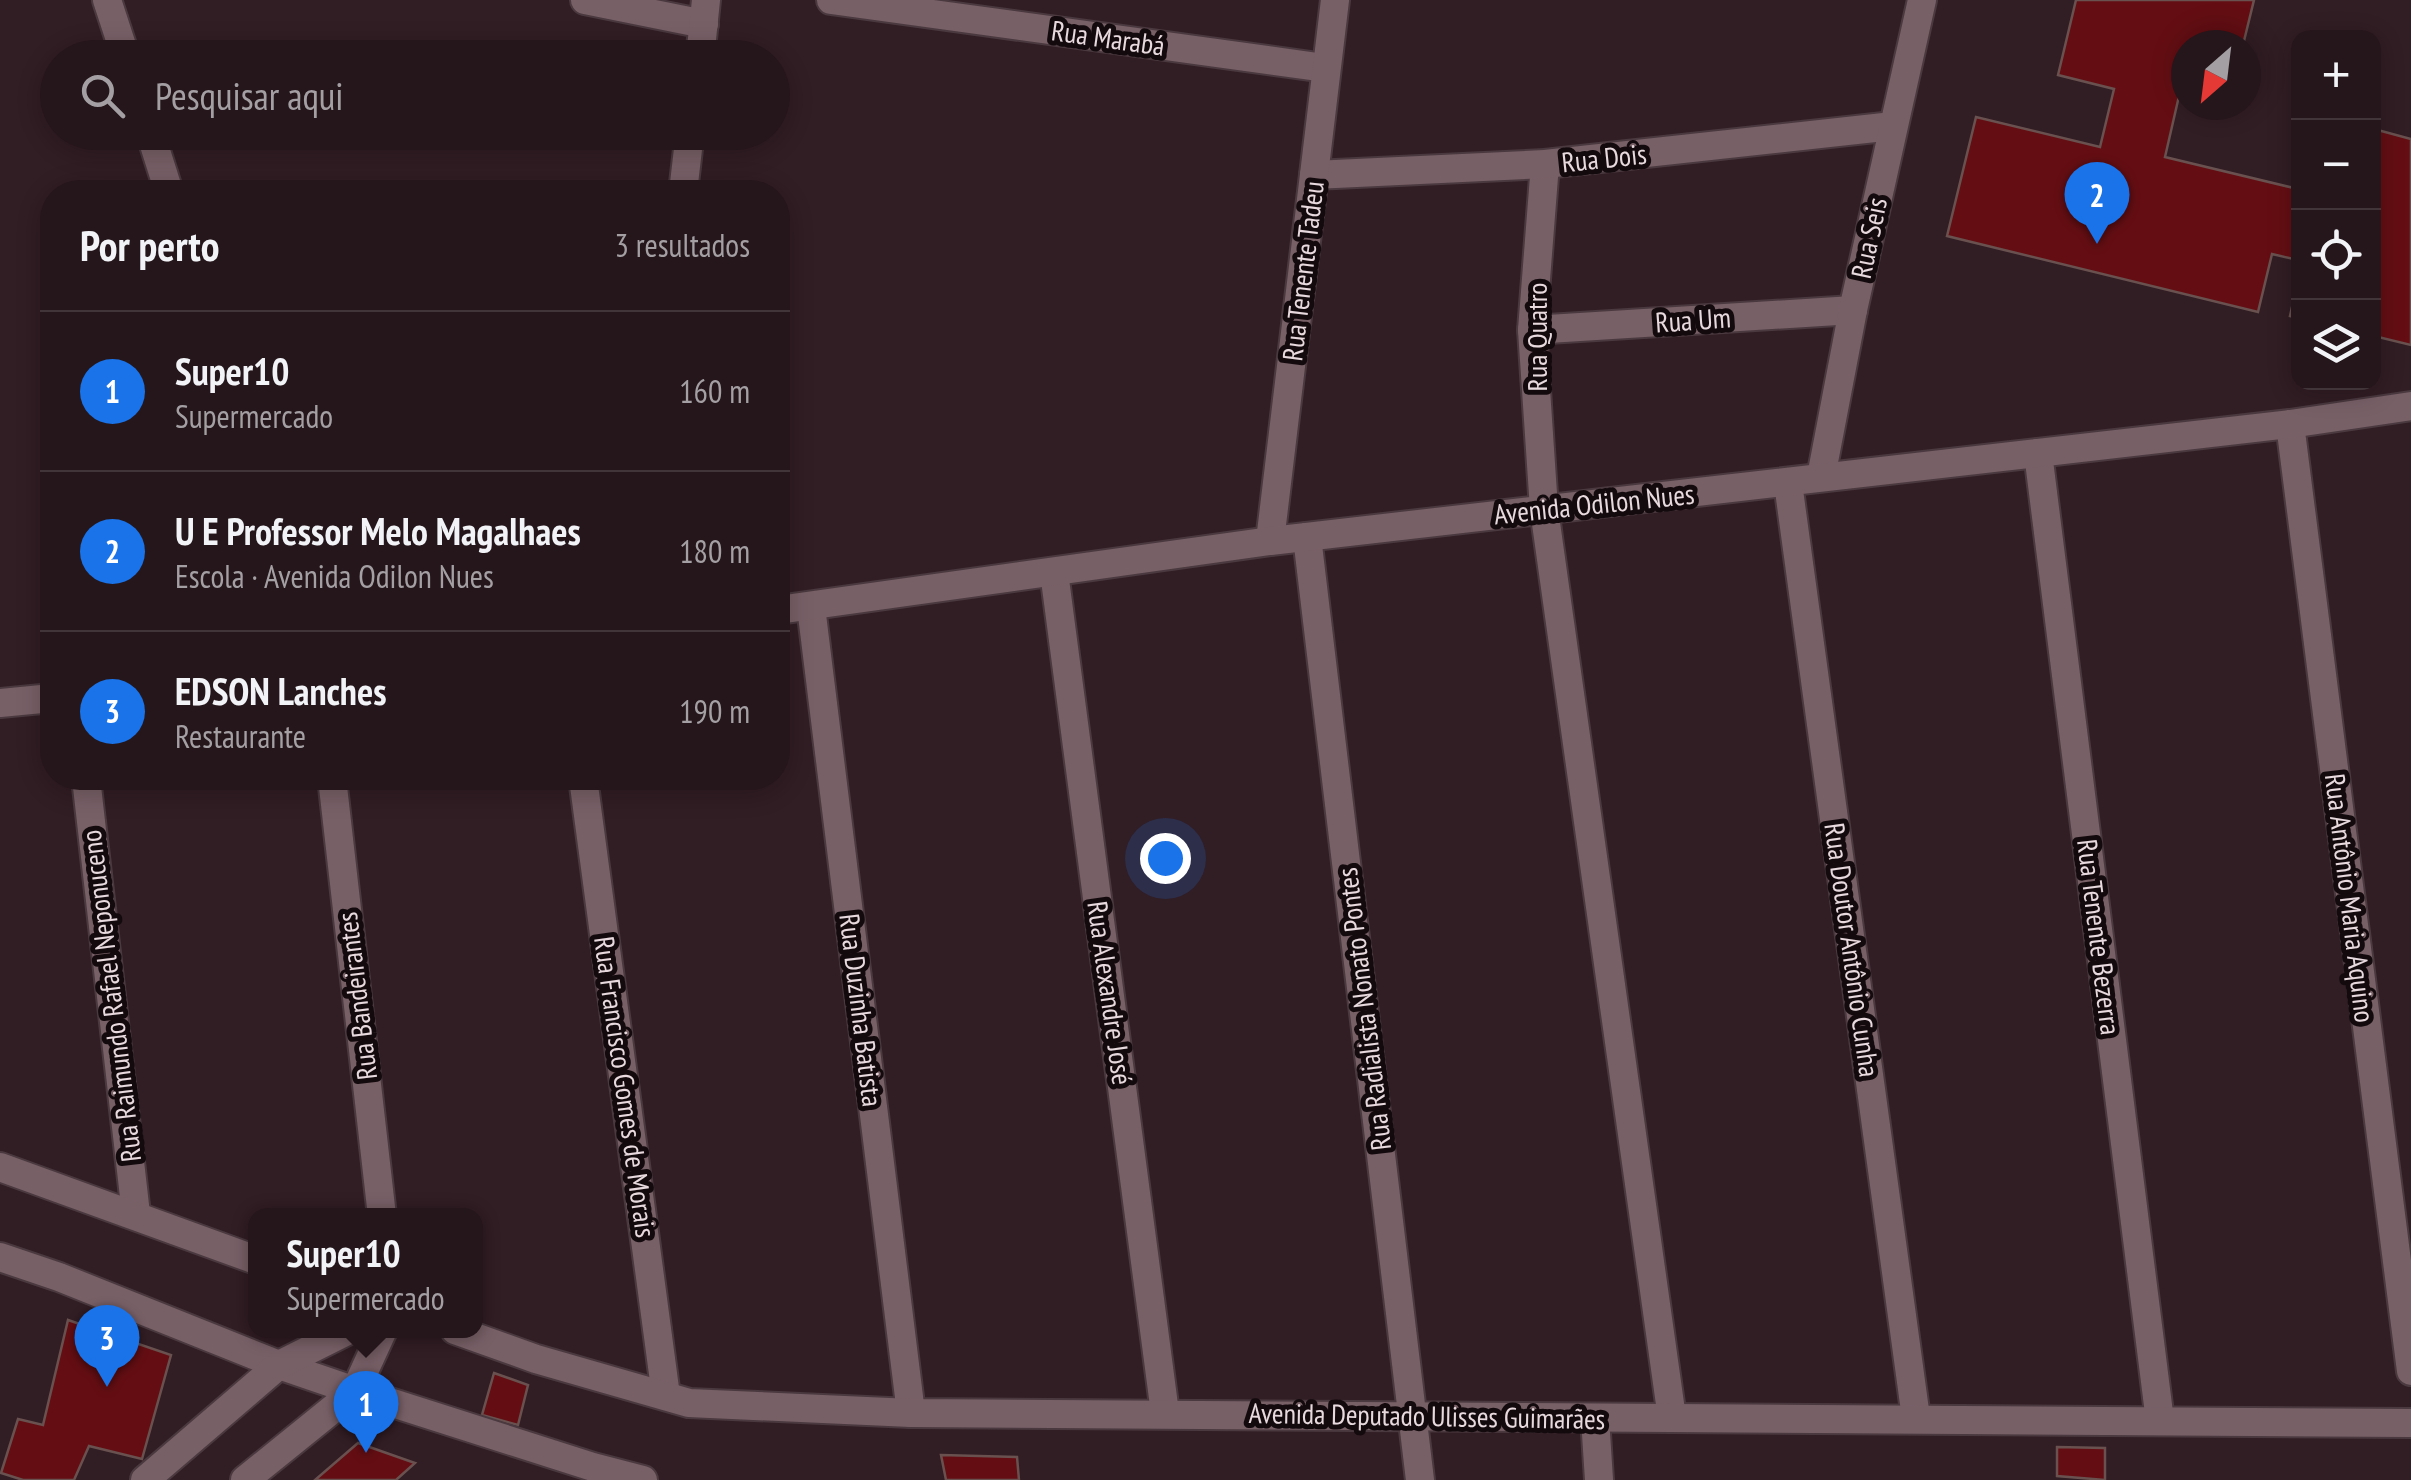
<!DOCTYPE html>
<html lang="pt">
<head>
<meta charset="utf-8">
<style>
	body { margin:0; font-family:"PT Sans Narrow",sans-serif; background:#312328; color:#f1f3f6 }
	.controls { position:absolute; right:30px; top:30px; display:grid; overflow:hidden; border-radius:20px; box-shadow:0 5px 25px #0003 }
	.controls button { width:90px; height:90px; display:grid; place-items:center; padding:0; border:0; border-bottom:2px solid #42353a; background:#25161b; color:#f1f3f6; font:50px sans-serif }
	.compass { position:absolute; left:2171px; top:30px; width:90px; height:90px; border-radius:50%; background:#25161b; box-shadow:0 5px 25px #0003; rotate:208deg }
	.you { position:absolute; left:1165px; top:858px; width:35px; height:35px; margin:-25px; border:8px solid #fff; border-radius:50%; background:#1a73e8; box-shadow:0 0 0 15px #1a73e833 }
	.badge { display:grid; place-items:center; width:65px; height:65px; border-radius:50%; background:#1a73e8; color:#fff; font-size:32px; font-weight:700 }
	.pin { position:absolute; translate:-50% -82px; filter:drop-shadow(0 2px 5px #0008) }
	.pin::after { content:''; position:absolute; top:52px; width:35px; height:30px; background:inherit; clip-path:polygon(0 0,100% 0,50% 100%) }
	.popup { position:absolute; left:248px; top:1208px; width:235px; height:130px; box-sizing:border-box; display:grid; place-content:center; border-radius:20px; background:#25161b; filter:drop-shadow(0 2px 8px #0005); font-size:32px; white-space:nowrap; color:#a39fa3 }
	.popup b { font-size:38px; color:#f1f3f6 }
	.popup::after { content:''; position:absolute; left:50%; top:100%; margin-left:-20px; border:20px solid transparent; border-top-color:#25161b }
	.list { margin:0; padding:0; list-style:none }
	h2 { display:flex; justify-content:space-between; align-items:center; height:130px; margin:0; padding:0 40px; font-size:42px }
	h2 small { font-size:32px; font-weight:400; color:#a39fa3 }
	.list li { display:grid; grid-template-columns:65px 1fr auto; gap:30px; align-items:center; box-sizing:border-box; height:160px; padding:0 40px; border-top:2px solid #42353a }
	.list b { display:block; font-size:38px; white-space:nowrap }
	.list p { margin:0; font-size:32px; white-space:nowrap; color:#a39fa3 }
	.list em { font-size:32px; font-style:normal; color:#a39fa3 }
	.icon { flex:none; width:55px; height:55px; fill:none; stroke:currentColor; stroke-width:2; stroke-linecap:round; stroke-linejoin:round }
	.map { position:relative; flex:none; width:2411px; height:1480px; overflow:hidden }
	.search { position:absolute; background:#25161b; box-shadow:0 5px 25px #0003; left:40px; top:40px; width:750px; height:110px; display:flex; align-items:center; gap:25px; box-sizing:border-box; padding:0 35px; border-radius:55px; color:#a39fa3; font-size:38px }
	.panel { position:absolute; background:#25161b; box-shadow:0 5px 25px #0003; left:40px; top:180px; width:750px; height:610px; border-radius:40px }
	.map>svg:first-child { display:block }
	.building { fill:#640e13; stroke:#69514f; stroke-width:2.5 }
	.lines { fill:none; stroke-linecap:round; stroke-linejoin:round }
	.minor-casing { stroke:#4a393f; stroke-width:32 }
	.tertiary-casing { stroke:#4a393f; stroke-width:32 }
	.minor { stroke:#786067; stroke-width:28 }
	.tertiary { stroke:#786067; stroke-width:28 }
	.labels { text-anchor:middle; stroke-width:10; stroke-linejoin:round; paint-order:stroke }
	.street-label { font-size:28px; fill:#e7d9dd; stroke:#130a0d }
</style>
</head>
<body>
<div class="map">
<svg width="2411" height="1480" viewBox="0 0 2411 1480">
	<rect width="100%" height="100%" fill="#311d24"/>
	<g class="building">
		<path d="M2076,0H2254L2243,45H2186V98L2179,96L2165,157L2298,189V260L2272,254L2258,312L1947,236L1976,117L2100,147L2114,89L2058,75Z"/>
		<path d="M2374,129L2411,139V345L2374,336Z"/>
		<path d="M2298,280V318L2290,316Z"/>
		<path d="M68,1320L171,1355L142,1459L89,1446L74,1480H23L1,1473L18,1419L43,1425Z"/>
		<path d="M494,1373L528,1385L518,1425L482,1415Z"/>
		<path d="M358,1443L415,1463L396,1480H315Z"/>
		<path d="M2057,1447L2105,1448V1480L2057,1476Z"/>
		<path d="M941,1455L1017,1457L1019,1480H946Z"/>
	</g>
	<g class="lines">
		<g class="minor-casing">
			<g id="minor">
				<path d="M107,0L126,58"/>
				<path d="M585,0L704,24"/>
				<path d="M831,0L1325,68"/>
				<path d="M700,58L706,0"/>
				<path d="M150,132L169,192"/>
				<path d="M1545,164L1532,330L1544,509L1672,1418"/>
				<path d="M1314,175L1545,164L1893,126"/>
				<path d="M683,192L690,132"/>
				<path d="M1532,330L1853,310"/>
				<path d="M2290,424L2411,1371"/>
				<path d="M2038,453L2160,1421"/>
				<path d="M1821,477L1853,310L1922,0"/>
				<path d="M1788,483L1916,1418"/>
				<path d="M1307,537L1420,1480"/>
				<path d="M1270,541L1335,0"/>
				<path d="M1054,572L1165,1413"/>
				<path d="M811,607L911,1413"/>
				<path d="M778,610L1270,541L2290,424L2411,406"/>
				<path d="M0,703L52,698"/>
				<path d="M86,778L136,1214"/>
				<path d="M332,778L382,1216"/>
				<path d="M583,778L666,1396"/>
			</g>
		</g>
		<g class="tertiary-casing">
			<g id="tertiary">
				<path d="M0,1167L256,1260"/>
				<path d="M0,1257L59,1277L279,1365L355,1391L593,1467L643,1480"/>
				<path d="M455,1330L536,1359L689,1403L911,1413L2411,1423"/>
				<path d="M1595,1418L1599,1480"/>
				<path d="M145,1480L279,1365L349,1330"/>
				<path d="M245,1480L355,1391L383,1330"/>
			</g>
		</g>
		<use href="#minor" class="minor"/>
		<use href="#tertiary" class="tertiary"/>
	</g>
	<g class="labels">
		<g class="street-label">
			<text transform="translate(1108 38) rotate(8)" y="10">Rua Marabá</text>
			<text transform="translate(1604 158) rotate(-6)" y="10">Rua Dois</text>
			<text transform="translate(1869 238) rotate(-78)" y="10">Rua Seis</text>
			<text transform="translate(1303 271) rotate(-83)" y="10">Rua Tenente Tadeu</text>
			<text transform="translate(1693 320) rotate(-4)" y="10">Rua Um</text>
			<text transform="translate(1537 337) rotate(-90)" y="10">Rua Quatro</text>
			<text transform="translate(1594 504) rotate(-6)" y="10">Avenida Odilon Nues</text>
			<text transform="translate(2350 898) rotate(83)" y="10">Rua Antônio Maria Aquino</text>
			<text transform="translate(2099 937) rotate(83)" y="10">Rua Tenente Bezerra</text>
			<text transform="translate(1852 950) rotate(82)" y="10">Rua Doutor Antônio Cunha</text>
			<text transform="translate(1110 993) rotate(82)" y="10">Rua Alexandre José</text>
			<text transform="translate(111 996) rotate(-97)" y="10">Rua Raimundo Rafael Neponuceno</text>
			<text transform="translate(357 996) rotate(-97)" y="10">Rua Bandeirantes</text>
			<text transform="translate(1364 1009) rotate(-97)" y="10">Rua Radialista Nonato Pontes</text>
			<text transform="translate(861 1010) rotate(83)" y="10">Rua Duzinha Batista</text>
			<text transform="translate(625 1087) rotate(82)" y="10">Rua Francisco Gomes de Morais</text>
			<text transform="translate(1427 1416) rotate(1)" y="10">Avenida Deputado Ulisses Guimarães</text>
		</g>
	</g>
</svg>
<div class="controls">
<button>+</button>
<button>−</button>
<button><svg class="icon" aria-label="locate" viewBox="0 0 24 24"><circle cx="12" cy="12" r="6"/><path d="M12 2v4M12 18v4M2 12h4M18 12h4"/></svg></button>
<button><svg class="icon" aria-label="layers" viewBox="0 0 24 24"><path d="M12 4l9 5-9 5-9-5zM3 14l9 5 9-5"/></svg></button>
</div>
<svg class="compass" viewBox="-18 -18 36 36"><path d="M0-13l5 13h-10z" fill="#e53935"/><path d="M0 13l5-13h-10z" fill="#a39fa3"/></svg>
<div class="you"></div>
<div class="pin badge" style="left:366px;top:1453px">1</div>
<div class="popup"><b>Super10</b>Supermercado</div>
<div class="pin badge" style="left:2097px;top:244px">2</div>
<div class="pin badge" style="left:107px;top:1387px">3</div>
<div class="search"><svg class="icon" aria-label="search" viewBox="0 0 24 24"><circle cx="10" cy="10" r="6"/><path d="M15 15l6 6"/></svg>Pesquisar aqui</div>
<section class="panel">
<h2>Por perto<small>3 resultados</small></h2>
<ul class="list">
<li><span class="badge">1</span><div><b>Super10</b><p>Supermercado</p></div><em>160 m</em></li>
<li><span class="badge">2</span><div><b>U E Professor Melo Magalhaes</b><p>Escola · Avenida Odilon Nues</p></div><em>180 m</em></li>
<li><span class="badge">3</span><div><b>EDSON Lanches</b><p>Restaurante</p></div><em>190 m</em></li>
</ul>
</section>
</div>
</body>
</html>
